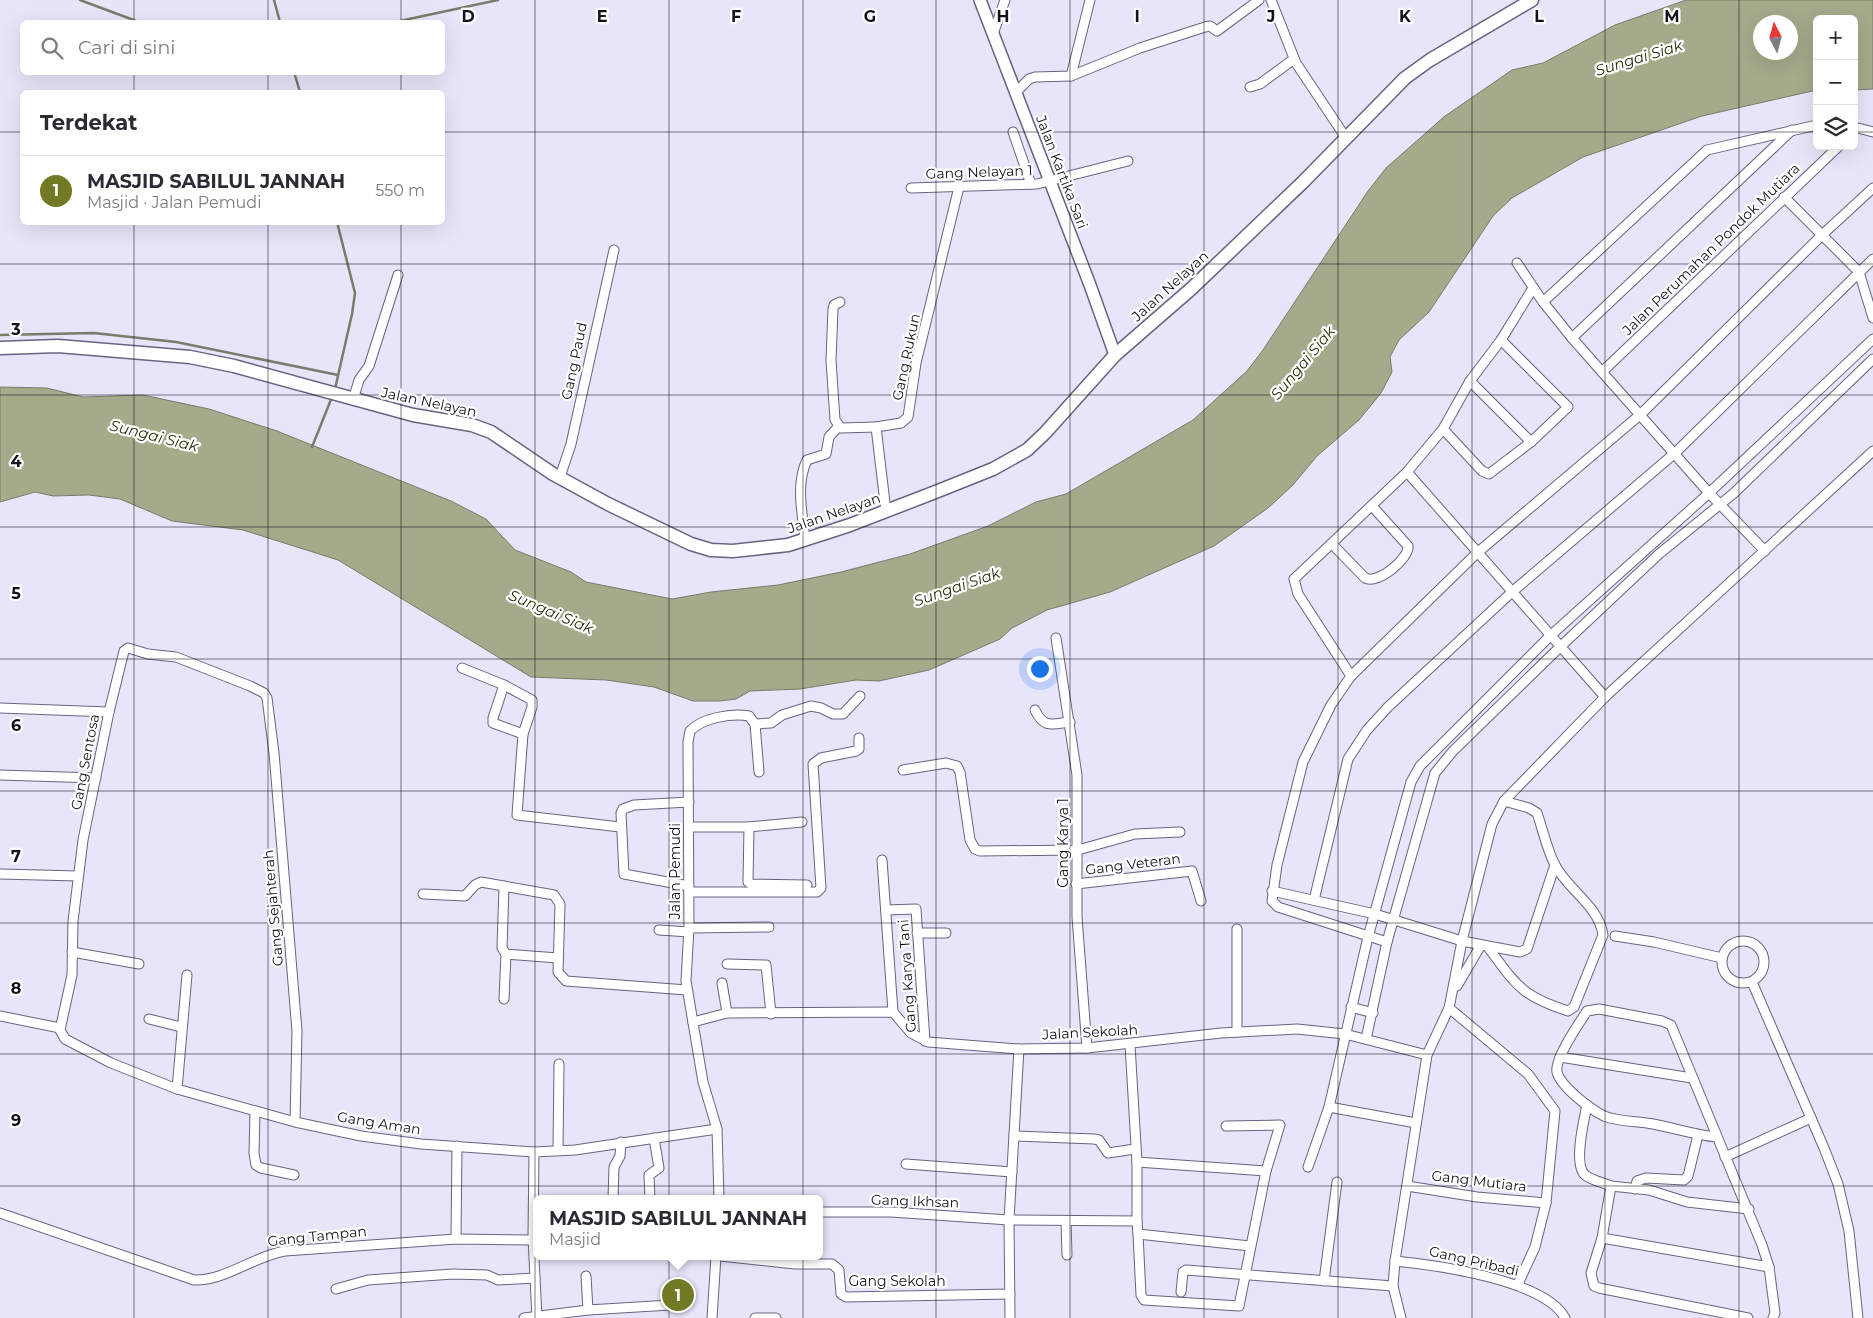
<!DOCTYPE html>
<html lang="id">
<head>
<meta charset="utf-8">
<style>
	body { margin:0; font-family:Montserrat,sans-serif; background:#f7f7f7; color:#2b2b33 }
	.controls { position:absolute; right:15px; top:15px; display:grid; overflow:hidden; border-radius:8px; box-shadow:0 5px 20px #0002 }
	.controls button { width:45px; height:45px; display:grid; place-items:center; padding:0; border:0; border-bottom:1px solid #e1e1e2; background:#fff; color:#2b2b33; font:25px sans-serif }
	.compass { position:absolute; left:1753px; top:15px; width:45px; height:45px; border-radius:50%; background:#fff; box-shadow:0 5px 20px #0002; rotate:354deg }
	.you { position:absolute; left:1039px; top:668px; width:18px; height:18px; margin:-12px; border:4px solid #fff; border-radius:50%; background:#1a73e8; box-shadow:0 0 0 8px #1a73e833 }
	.badge { display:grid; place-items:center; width:32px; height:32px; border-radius:50%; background:#717924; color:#fff; font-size:16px; font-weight:700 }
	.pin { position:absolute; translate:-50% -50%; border:2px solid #fff; box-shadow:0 1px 5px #0006 }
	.popup { position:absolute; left:533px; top:1195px; width:290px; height:65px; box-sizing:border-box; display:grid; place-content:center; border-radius:8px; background:#fff; filter:drop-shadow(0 1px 4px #0005); font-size:16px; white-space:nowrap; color:#7c7c81 }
	.popup b { font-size:19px; color:#2b2b33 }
	.popup::after { content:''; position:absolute; left:50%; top:100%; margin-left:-10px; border:10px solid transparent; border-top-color:#fff }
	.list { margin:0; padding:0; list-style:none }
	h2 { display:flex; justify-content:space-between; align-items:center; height:65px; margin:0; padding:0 20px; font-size:21px }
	h2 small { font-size:16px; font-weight:400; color:#7c7c81 }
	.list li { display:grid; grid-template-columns:32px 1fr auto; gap:15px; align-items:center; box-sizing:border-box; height:70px; padding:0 20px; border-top:1px solid #e1e1e2 }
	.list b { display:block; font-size:19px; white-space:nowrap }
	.list p { margin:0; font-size:16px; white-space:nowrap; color:#7c7c81 }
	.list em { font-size:16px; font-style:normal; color:#7c7c81 }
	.icon { flex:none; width:28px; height:28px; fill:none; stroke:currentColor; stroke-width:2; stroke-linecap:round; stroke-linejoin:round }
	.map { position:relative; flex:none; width:1873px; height:1318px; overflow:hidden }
	.search { position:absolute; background:#fff; box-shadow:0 5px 20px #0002; left:20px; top:20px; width:425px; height:55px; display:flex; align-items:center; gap:12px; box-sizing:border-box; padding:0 18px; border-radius:8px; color:#7c7c81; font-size:19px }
	.panel { position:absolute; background:#fff; box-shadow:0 5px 20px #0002; left:20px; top:90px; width:425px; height:135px; border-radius:8px }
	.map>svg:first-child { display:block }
	.water { fill:#a5aa8b; stroke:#797c6a; fill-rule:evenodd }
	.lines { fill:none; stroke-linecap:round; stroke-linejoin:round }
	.stream { stroke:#797c6a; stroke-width:2.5 }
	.minor-casing { stroke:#686381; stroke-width:11 }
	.tertiary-casing { stroke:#686381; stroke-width:14 }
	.secondary-casing { stroke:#686381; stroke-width:15 }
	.minor { stroke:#fff; stroke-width:9 }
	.tertiary { stroke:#fff; stroke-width:11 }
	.secondary { stroke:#fff; stroke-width:12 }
	.grid { fill:none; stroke:#13111c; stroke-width:1; stroke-opacity:0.55 }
	.labels { text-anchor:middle; stroke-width:4.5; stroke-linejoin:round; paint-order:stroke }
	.street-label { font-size:14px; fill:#13111c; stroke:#fff }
	.water-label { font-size:15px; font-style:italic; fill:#2a2d05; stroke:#fff }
	.grid-label { font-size:16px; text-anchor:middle; font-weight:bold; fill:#13111c; stroke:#fff; stroke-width:4.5; stroke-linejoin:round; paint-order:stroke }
</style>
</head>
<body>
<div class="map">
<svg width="1873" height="1318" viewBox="0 0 1873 1318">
	<rect width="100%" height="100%" fill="#e8e5fa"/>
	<path class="water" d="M1686,0H1873V89L1854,90V19H1817V90L1702,116L1583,157L1512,198L1493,216L1429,312L1399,340L1390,357L1392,372L1381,393L1359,420L1317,456L1292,486L1268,508L1214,546L1110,592L1047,610L1012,628L1000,639L929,670L879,681L856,680L800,689L750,691L736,699L720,701H693L654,687L606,680L531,677L338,560L243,530L172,521L120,499L89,495L53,496L35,492L0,502V387L47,388L83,397L143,395L209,409L277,431L451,501L486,519L515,550L571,572L586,582L672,599L711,592L778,585L841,572L910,554L988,526L1036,502L1066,494L1193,420L1247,371L1263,350L1368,191L1386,168L1445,116L1512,70L1543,63L1615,25ZM1760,22H1790V52H1760Z"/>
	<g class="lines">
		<g class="stream">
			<path d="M80,0L139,22"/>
			<path d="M274,0L280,22"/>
			<path d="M395,22L498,0"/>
			<path d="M294,72L300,92"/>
			<path d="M0,335L94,333L176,342L338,375"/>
			<path d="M335,389L352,314L355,293L337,222"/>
			<path d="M312,447L332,397"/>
		</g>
		<g class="minor-casing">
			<g id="minor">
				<path d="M1271,0L1296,63L1346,138"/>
				<path d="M993,34L1005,0"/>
				<path d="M1071,76L1090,0"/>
				<path d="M1250,87L1260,84L1294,59"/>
				<path d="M1015,93L1029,79L1035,77L1071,76L1140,48L1205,27L1210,26L1217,31L1259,0"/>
				<path d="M1854,127L1873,132"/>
				<path d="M1013,132L1031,184"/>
				<path d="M911,188L1037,184L1128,161"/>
				<path d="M1784,197L1859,272L1873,318"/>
				<path d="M1517,263L1543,302L1572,338L1709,493L1765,551"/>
				<path d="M840,302L834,305L833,309L831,360L835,420L841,428L876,427"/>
				<path d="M1543,302L1707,150L1817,125"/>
				<path d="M1572,338L1792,130"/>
				<path d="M1501,340L1533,288"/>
				<path d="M1602,372L1839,146"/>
				<path d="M1470,381L1531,442"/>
				<path d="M353,400L359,380L369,366L398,275"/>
				<path d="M1407,472L1605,697"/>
				<path d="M560,477L571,444L614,250"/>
				<path d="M886,511L876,427L901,423L908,417L916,363L959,187"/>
				<path d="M805,541C803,515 795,485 807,460L826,454L829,437L838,427"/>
				<path d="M1332,544L1365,578C1379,585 1410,557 1408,546L1372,506"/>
				<path d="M1056,638L1077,775V917L1087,1048"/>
				<path d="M462,668L504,685L532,700V707L523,734L517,815L620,827"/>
				<path d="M1351,676L1298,594L1294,579L1407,472L1443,429L1470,381L1501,340L1568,407L1531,442L1489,474L1482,471L1443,429"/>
				<path d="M504,685L493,718V723L523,734"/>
				<path d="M0,708L109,712"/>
				<path d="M1035,710C1044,729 1052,724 1070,722"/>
				<path d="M755,724L771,723L782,715L811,706L821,708L833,714H843L860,696"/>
				<path d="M755,724L759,772"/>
				<path d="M903,770L946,763L957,766L960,772L970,840L975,849L980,851L1078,850L1135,834L1180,832"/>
				<path d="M0,775L96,778"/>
				<path d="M689,802L634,805L623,809L621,813L624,874L689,886"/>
				<path d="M690,827H749L802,822"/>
				<path d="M749,827L748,882L751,884L807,885"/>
				<path d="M882,860L893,1012"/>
				<path d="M0,874L78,876"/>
				<path d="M1076,884L1192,871L1201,901"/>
				<path d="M504,886L502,948L506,954L558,958"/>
				<path d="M1272,891L1375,914L1462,941L1520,952L1527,949L1555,865"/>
				<path d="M689,892H817L821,888L813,764L821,758L856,751L859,749V738"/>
				<path d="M423,894L465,896L475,885L481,882L554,895L560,904L558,972L566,981L687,990"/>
				<path d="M1314,900L1348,759L1367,730L1388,707L1512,592L1675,453L1873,259"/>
				<path d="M886,910L916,909L925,1041"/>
				<path d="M689,928L769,927"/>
				<path d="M1237,929V1032"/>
				<path d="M659,930L689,932"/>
				<path d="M917,933H946"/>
				<path d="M1615,936L1654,942L1722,958"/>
				<circle cx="1743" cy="962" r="21"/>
				<path d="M1387,942L1278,907L1272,901L1277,865L1303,762L1331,705L1351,676L1477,553L1641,414L1822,235L1873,188"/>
				<path d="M1488,947C1516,985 1521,996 1568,1011L1574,1007L1603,935C1599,906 1568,890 1555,865C1547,850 1543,830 1537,813L1529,808L1504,801"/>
				<path d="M72,952L139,964"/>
				<path d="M727,964L766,965L771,1014"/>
				<path d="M1752,982L1824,1148L1838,1184L1849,1231L1858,1318"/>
				<path d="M1457,986L1481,945"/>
				<path d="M504,999L506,954"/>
				<path d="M1351,1007L1373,1013"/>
				<path d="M1449,1008L1528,1074L1555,1111L1546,1203L1535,1247L1518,1284"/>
				<path d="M727,1013L893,1012L911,1033L928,1042L1019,1049L1087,1048L1221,1033L1297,1029L1345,1034L1427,1055"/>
				<path d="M0,1016L60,1028"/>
				<path d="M149,1019L181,1027"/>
				<path d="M693,1022L727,1013L722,983"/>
				<path d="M1366,1039L1387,942L1435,773L1453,751L1560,647L1659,554L1734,493L1873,359"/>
				<path d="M1130,1045L1137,1162V1221"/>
				<path d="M1560,1057L1692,1078"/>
				<path d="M177,1089L187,975"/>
				<path d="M1587,1105C1584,1120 1573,1164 1585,1175C1591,1180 1604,1183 1611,1186"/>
				<path d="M1329,1107L1416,1123"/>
				<path d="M255,1111L254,1153L256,1165L261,1168L294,1175"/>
				<path d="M295,1122L297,1031L274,753L267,698L264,693L250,686L176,657L148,654L128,648L124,651L109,712L83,840L73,921L72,975L60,1030L65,1039L111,1063L177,1089L295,1122L361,1136L421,1144L534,1152L575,1150L717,1129"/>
				<path d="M1014,1136L1094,1139L1099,1140L1108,1153L1135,1149"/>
				<path d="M1717,1137C1695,1135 1675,1128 1653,1124C1638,1121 1618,1122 1604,1116C1590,1109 1561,1087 1557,1072C1554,1059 1580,1022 1587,1011L1599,1009L1662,1021L1671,1025L1762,1245L1769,1267L1775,1313L1773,1318"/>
				<path d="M558,1150L559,1064"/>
				<path d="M534,1152L533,1237L537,1318"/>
				<path d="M1725,1157L1811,1118"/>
				<path d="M1137,1162L1266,1171"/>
				<path d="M906,1164L1012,1172"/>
				<path d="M1308,1167L1329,1107L1368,937L1411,782L1420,766L1550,636L1709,493L1873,339"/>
				<path d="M1407,1186L1477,1197L1546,1203"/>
				<path d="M1635,1189L1637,1181L1646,1178L1684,1180L1688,1176L1698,1135"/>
				<path d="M613,1199L614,1167L620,1156L621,1142"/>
				<path d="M650,1199L649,1175L659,1168L654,1138"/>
				<path d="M719,1199L717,1129L703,1082L686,981L689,928L688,742L690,731C702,718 731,713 749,716L755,724"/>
				<path d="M819,1212H891L1009,1220L1137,1221L1138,1234L1250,1246"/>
				<path d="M0,1213L194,1280C225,1281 254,1256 285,1251L456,1239L533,1240"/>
				<path d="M1066,1221L1067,1255"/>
				<path d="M1138,1234L1141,1295L1144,1300L1239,1306L1266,1171L1280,1125L1226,1126"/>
				<path d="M1602,1238L1769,1267"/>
				<path d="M456,1239L457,1146"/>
				<path d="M720,1256L795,1264H832L839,1270L841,1294L846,1297L1010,1294"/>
				<path d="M1395,1261C1436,1265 1545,1280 1565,1318"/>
				<path d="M586,1276L588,1310"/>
				<path d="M1324,1281L1337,1182"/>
				<path d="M336,1289L368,1280L453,1274L487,1275L498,1280L535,1278"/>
				<path d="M1181,1292L1183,1272L1186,1270L1393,1286"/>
				<path d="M524,1318L588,1310L670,1305"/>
				<path d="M712,1318L716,1256"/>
				<path d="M755,1318H776"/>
				<path d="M1010,1318L1009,1220L1019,1049"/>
				<path d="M1401,1318L1393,1286L1395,1261L1427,1055L1449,1008L1462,941L1492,824L1504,801L1605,697L1873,451"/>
				<path d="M1748,1318L1599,1288L1594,1286L1591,1273L1602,1238L1611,1186L1649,1190L1687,1202L1749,1209"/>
			</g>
		</g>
		<g class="tertiary-casing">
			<path id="tertiary" d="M980,0L1090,285L1115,355"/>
		</g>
		<g class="secondary-casing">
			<path id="secondary" d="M0,348L58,346L190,357L234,366L413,415L472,425L491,432L553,474L608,504L691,544L711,550L733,551L788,545L850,525L938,491L993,469L1027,450L1045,433L1115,355L1191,289L1303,182L1405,78L1430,60L1532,0"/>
		</g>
		<use href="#minor" class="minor"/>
		<use href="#tertiary" class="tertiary"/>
		<use href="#secondary" class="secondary"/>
	</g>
	<path class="grid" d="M134,0V22M268,0V22M401,0V22M535,0V1318M669,0V1318M803,0V1318M936,0V1318M1070,0V1318M1204,0V1318M1338,0V1318M1472,0V1318M1605,0V1318M1739,0V1318M134,72V92M268,72V92M401,72V92M0,132H22M442,132H1817M1854,132H1873M134,222V1318M268,222V1318M401,222V1318M0,264H1873M0,395H1873M0,527H1873M0,659H1873M0,791H1873M0,923H1873M0,1054H1873M0,1186H1873"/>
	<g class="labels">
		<g class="street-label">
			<text transform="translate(979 172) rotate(-2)" y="5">Gang Nelayan 1</text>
			<text transform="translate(1062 172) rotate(69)" y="5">Jalan Kartika Sari</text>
			<text transform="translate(1711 249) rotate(-44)" y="5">Jalan Perumahan Pondok Mutiara</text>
			<text transform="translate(1170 286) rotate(-42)" y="5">Jalan Nelayan</text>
			<text transform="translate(906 357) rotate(-78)" y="5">Gang Rukun</text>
			<text transform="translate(574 361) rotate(-78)" y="5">Gang Paud</text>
			<text transform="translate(429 402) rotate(12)" y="5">Jalan Nelayan</text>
			<text transform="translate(834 513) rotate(-19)" y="5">Jalan Nelayan</text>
			<text transform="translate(85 762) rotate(-79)" y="5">Gang Sentosa</text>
			<text transform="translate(1063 843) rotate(-90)" y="5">Gang Karya 1</text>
			<text transform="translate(1133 864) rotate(-7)" y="5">Gang Veteran</text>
			<text transform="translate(675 871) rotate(-90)" y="5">Jalan Pemudi</text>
			<text transform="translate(273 908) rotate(-95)" y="5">Gang Sejahterah</text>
			<text transform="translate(907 976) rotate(-94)" y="5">Gang Karya Tani</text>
			<text transform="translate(1090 1032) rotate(-3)" y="5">Jalan Sekolah</text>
			<text transform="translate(379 1123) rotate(9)" y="5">Gang Aman</text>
			<text transform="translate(1479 1181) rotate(7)" y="5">Gang Mutiara</text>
			<text transform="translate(915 1201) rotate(2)" y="5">Gang Ikhsan</text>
			<text transform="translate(317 1236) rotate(-6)" y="5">Gang Tampan</text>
			<text transform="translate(1474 1261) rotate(13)" y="5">Gang Pribadi</text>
			<text x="897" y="1286">Gang Sekolah</text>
		</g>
		<g class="water-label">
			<text transform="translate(1639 58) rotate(-17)" y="5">Sungai Siak</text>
			<text transform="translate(1303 363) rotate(-50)" y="5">Sungai Siak</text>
			<text transform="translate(154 436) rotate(14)" y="5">Sungai Siak</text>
			<text transform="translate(957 587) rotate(-19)" y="5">Sungai Siak</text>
			<text transform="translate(551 612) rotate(23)" y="5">Sungai Siak</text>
		</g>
	</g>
	<g class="grid-label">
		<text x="468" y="22">D</text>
		<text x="602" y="22">E</text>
		<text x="736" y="22">F</text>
		<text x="870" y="22">G</text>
		<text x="1003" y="22">H</text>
		<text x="1137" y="22">I</text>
		<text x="1271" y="22">J</text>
		<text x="1405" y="22">K</text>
		<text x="1539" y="22">L</text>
		<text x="1672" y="22">M</text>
		<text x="16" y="335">3</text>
		<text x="16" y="467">4</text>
		<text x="16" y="599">5</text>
		<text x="16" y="731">6</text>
		<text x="16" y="862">7</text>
		<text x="16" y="994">8</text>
		<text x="16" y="1126">9</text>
	</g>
</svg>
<div class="controls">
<button>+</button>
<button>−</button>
<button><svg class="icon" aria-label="layers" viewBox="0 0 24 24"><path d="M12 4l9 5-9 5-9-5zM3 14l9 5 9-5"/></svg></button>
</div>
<svg class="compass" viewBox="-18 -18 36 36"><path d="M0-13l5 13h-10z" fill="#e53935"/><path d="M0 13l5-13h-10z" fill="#7c7c81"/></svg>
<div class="you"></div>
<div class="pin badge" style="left:678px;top:1295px">1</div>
<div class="popup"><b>MASJID SABILUL JANNAH</b>Masjid</div>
<div class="search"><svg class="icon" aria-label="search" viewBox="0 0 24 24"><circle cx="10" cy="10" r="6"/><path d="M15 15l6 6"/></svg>Cari di sini</div>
<section class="panel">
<h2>Terdekat<small></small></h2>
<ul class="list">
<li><span class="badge">1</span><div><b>MASJID SABILUL JANNAH</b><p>Masjid · Jalan Pemudi</p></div><em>550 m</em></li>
</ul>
</section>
</div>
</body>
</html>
